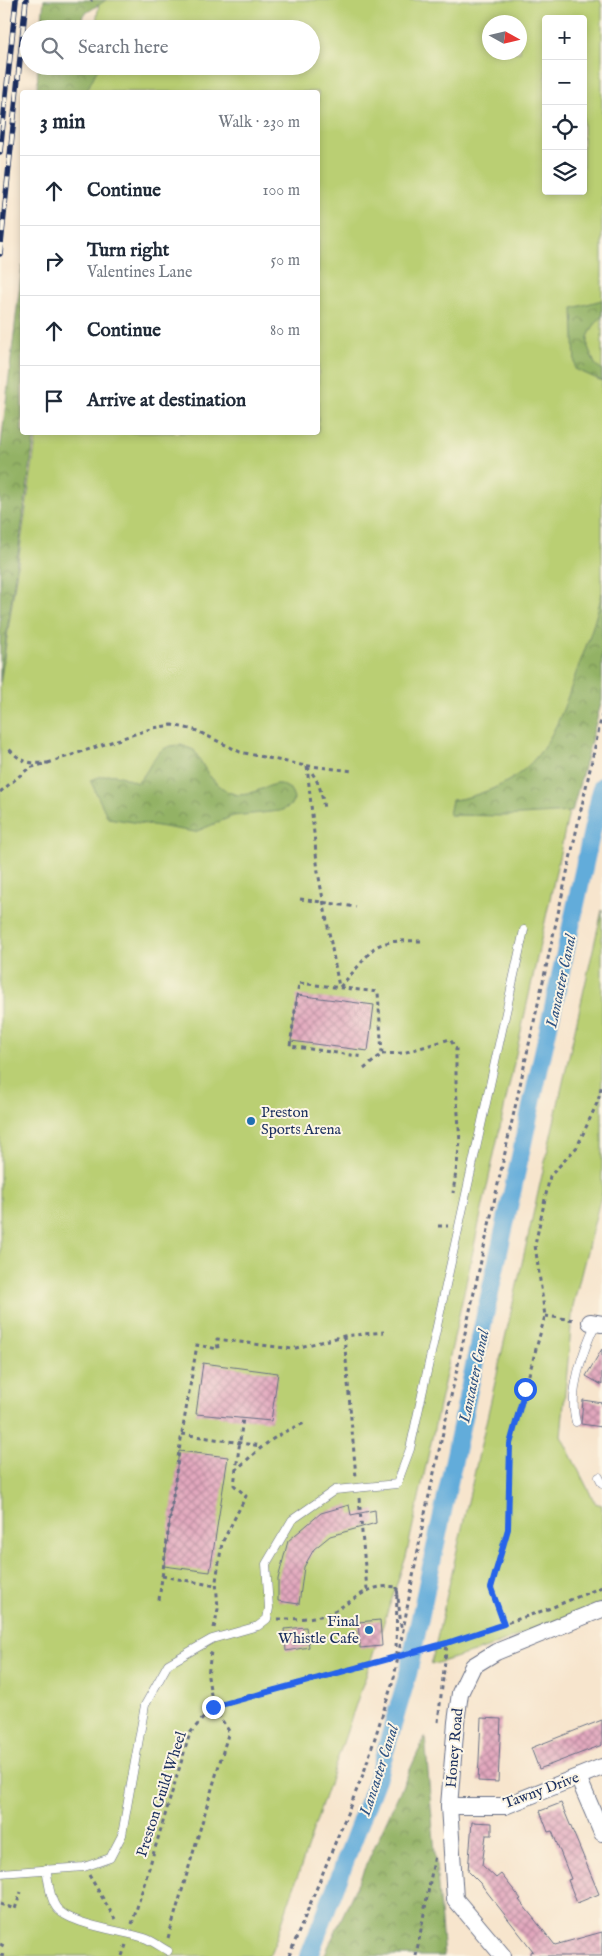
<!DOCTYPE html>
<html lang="en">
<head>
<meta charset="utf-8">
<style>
	body { margin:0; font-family:"IM FELL English",serif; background:#f6f6f7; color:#1f2937 }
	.controls { position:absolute; right:15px; top:15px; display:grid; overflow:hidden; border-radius:5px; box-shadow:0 2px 8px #0003 }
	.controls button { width:45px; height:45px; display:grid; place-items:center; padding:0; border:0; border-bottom:1px solid #e0e1e3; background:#fff; color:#1f2937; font:25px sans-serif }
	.compass { position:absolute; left:482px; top:15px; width:45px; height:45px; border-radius:50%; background:#fff; box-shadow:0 2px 8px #0003; rotate:98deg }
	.stop { position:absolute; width:15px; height:15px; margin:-11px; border:4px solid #2563eb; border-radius:50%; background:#fff }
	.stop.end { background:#2563eb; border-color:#fff; box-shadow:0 1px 5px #0008 }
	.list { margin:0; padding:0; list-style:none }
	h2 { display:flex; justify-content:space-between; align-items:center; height:65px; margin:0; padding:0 20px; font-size:21px }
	h2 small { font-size:16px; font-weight:400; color:#747a83 }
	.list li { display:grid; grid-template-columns:32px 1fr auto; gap:15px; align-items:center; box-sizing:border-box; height:70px; padding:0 20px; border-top:1px solid #e0e1e3 }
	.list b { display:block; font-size:19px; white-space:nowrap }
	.list p { margin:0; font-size:16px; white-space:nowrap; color:#747a83 }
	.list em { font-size:16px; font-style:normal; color:#747a83 }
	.icon { flex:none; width:28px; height:28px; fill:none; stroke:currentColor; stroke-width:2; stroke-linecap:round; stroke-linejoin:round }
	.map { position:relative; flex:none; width:602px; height:1956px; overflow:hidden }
	.search { position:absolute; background:#fff; box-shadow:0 2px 8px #0003; left:20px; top:20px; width:300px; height:55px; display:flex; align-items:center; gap:12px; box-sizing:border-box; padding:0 18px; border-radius:28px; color:#747a83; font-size:19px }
	.panel { position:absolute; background:#fff; box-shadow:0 2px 8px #0003; left:20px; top:90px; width:300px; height:345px; border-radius:5px }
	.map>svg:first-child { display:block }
	.green { fill:#bacf73; stroke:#6a7f68; fill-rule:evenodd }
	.forest { fill:url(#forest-crowns); stroke:#577062 }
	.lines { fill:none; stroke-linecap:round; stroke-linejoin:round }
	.canal { stroke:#62acda; stroke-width:18 }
	.building { fill:url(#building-cross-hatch) }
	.lane-casing { stroke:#686f85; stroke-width:9 }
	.street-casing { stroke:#686f85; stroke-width:18 }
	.path { stroke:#686f85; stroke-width:3; stroke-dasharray:4 4; stroke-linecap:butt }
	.lane { stroke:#fff; stroke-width:8 }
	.street { stroke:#fff; stroke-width:16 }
	.rail-casing { stroke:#1b2f5e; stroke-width:5.5 }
	.rail { stroke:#fcf5e5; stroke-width:4; stroke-dasharray:11; stroke-linecap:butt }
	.path-bridge { stroke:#686f85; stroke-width:3; stroke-dasharray:4 4; stroke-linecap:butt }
	.route { stroke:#2563eb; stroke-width:6 }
	.poi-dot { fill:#1f6fb2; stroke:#fcf5e5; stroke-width:2 }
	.labels { text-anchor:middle; stroke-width:4; stroke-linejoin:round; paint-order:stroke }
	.poi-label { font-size:15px; fill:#1b2f5e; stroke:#fcf5e5; text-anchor:start }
	.street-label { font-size:15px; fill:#1b2f5e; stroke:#fcf5e5 }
	.water-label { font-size:16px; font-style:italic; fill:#305483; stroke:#fcf5e5 }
</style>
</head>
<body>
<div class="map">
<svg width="602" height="1956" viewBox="0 0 602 1956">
	<defs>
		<pattern id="forest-crowns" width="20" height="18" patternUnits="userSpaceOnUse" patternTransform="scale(1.25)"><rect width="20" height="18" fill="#93b265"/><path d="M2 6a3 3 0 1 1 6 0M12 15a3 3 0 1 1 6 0" fill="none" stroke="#779156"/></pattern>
		<pattern id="building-cross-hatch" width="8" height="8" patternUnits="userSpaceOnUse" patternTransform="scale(1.25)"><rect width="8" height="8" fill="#e2a7bd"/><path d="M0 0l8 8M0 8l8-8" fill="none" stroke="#b6889d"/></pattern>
	</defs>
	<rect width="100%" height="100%" fill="#fcf5e5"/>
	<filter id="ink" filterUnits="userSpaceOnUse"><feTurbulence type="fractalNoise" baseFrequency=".02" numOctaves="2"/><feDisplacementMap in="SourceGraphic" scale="10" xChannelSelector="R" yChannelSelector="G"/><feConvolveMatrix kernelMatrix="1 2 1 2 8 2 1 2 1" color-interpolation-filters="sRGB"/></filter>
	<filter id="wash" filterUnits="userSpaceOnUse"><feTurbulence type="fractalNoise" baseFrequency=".0096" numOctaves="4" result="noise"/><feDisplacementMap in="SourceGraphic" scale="20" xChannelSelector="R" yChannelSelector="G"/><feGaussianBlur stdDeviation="1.12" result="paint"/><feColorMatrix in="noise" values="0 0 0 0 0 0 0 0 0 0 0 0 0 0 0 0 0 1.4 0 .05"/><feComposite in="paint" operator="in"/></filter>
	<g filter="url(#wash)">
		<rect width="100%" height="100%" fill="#f7e5cd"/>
		<g class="green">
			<path d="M104,0H600L602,6V661L406,1557L277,1937L269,1956H0V685L37,433L318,432V92H86L90,66H311V29H95L99,4ZM546,19H583V191H546ZM490,22H520V52H490Z"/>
			<path d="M602,910V1192L573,1306L561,1436L595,1503L602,1505V1603L487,1648L431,1665Z"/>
		</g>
		<g class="forest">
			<path d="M44,0H106L83,15L82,20L87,29H41Z"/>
			<path d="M38,66H99L86,92H37Z"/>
			<path d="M22,266V432L35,433L0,682V453Z"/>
			<path d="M602,300V316L593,327L588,337V347L595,364L602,370V381L575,369L573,308Z"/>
			<path d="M602,593V700L572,812L504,816L449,815L452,800C465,799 479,794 492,789C545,767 559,723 576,673C586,647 596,620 602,593Z"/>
			<path d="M181,745L194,750L208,774L216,783L228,792L238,795L248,794L275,784H281L290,789L293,796L294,799L290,806L280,811L233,816L195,832L108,818L90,780C114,772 114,773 137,783C154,767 152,745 181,745Z"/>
			<path d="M425,1737L444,1956H324Z"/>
		</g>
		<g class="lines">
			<path class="canal" d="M309,1956L378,1776L408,1674L485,1315L602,786"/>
		</g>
		<g id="blocks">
			<g class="building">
				<path d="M297,995L374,1005L368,1051L291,1041Z"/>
				<path d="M602,1349V1385L586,1376Z"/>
				<path d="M203,1363L278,1373L271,1421L196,1414Z"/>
				<path d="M583,1400L602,1403V1427L581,1424Z"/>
				<path d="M179,1451L228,1457L210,1572L164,1566Z"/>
				<path d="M349,1505L351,1515L375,1510L376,1523L330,1536L314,1549L304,1567L299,1604L278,1601V1579L288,1541L321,1513Z"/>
				<path d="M380,1620L382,1646L360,1648L358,1622Z"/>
				<path d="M306,1627L309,1647L286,1651L284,1629Z"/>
				<path d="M481,1718L501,1719L498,1782L478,1781Z"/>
				<path d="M602,1720V1745L539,1769L531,1748Z"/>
				<path d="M561,1803L599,1894L577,1903L568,1880L571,1879L552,1831L548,1832L540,1811Z"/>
				<path d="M472,1822L492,1823V1835H486L482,1865L496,1878L501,1874L521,1899L519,1900L555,1945L602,1932V1956H530V1952L533,1951L480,1883L468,1871Z"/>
			</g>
		</g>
	</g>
	<g filter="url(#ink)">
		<use href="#blocks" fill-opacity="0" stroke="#686f85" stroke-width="1"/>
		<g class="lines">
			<g class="lane-casing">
				<g id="lane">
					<path d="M576,1422C568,1393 583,1350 596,1323"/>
					<path d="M599,1477L602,1483"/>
					<path d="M46,1869C49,1881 49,1897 56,1907C67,1925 127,1931 147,1939C154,1942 161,1947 168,1951"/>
					<path d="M0,1873L84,1867L110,1858L122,1835L145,1705L168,1664L212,1639L258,1626L267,1619L269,1608L266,1564L292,1520L335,1490L397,1484L410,1449L524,930"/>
				</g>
			</g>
			<g class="street-casing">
				<g id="street">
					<path d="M590,1322L602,1324"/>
					<path d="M578,1777L602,1833"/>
					<path d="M449,1806H505L602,1767"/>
					<path d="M503,1956L455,1899L449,1806L456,1722L460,1693L473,1666L496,1652L602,1609"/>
				</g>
			</g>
			<g class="path">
				<path d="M91,1L92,0"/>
				<path d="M48,763L153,728L172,725L195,730L240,752L301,765L353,771"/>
				<path d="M307,766L318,872L339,987"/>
				<path d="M307,767C319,780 322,792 324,810"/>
				<path d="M0,792L29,768L48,763C27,764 21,762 7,747"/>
				<path d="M300,899L356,907"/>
				<path d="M340,987L374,948C389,939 405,941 423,941"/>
				<path d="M382,1054L403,1053L450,1039L456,1049V1086L460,1142L453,1193"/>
				<path d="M364,1069L382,1054L378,992L299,983L290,1046L364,1057"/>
				<path d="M438,1226H448"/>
				<path d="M545,1316L575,1320"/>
				<path d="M344,1336L356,1477"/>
				<path d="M182,1434L261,1446"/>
				<path d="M235,1471C260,1448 273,1435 305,1423"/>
				<path d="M359,1498L367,1590"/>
				<path d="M162,1576L216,1586"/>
				<path d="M159,1600L179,1451L197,1345L218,1349L217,1339L292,1349L344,1336L384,1332"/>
				<path d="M278,1619C296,1619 316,1619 332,1612C357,1600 366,1583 397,1587"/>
				<path d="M504,1624L491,1588L508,1529L510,1444L545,1316L535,1245L550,1176L577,1147L598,1101L602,1084"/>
				<path d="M214,1628L218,1609L216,1581L222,1543L246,1496L234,1485L243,1418"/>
				<path d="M396,1655L397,1587L401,1627"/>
				<path d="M438,1722L447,1643L548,1609L602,1587"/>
				<path d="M89,1875L115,1919"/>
				<path d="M0,1904L15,1909L21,1892"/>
				<path d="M132,1924L190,1733L213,1707L396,1656"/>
				<path d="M168,1938L229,1731L213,1707L208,1677L211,1651"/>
				<path d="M0,1944L4,1946"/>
				<path d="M0,1955L4,1956"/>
				<path d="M122,1956L126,1945"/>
				<path d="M289,1956L364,1772L394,1678L424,1518L602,715"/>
				<path d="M416,1956L435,1855"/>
			</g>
			<use href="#lane" class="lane"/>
			<use href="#street" class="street"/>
			<g class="rail-casing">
				<g id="rail">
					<path d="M0,152L16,0"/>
					<path d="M0,254L26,0"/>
				</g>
			</g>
			<use href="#rail" class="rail"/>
			<path class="path-bridge" d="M396,1656L447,1643"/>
		</g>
	</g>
	<g class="lines" filter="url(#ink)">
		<path class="route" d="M213,1707L447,1643L504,1624L491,1588L508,1529L510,1444L525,1389"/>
	</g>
	<g class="poi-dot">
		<circle cx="251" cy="1121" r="5"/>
		<circle cx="369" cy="1630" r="5"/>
	</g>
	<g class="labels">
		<g class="poi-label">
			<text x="261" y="1117">Preston<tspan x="261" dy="17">Sports Arena</tspan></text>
			<text x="359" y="1626" text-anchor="end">Final<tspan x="359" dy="17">Whistle Cafe</tspan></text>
		</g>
		<g class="street-label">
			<text transform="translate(454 1748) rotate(-85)" y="5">Honey Road</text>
			<text transform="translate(541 1790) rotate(-20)" y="5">Tawny Drive</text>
			<text transform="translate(161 1794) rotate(-72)" y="5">Preston Guild Wheel</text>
		</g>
		<g class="water-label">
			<text transform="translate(560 981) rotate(-78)" y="6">Lancaster Canal</text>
			<text transform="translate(473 1376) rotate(-78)" y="6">Lancaster Canal</text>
			<text transform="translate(378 1770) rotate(-72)" y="6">Lancaster Canal</text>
		</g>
	</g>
</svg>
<div class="controls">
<button>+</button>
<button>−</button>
<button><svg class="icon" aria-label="locate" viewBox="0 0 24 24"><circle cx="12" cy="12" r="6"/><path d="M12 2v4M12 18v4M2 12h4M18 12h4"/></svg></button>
<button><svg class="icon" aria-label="layers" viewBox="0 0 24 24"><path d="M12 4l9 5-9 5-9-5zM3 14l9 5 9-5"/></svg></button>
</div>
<svg class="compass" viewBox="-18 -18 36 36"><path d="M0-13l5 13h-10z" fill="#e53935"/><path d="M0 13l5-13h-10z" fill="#747a83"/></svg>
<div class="stop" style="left:525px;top:1389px"></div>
<div class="stop end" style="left:213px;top:1707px"></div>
<div class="search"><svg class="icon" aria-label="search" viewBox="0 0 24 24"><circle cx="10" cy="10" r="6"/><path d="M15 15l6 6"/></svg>Search here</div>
<section class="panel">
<h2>3 min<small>Walk · 230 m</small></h2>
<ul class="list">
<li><svg class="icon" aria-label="ahead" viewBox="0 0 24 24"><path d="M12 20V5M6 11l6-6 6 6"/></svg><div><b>Continue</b></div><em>100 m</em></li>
<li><svg class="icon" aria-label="right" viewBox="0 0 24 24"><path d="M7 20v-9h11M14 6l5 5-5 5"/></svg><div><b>Turn right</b><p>Valentines Lane</p></div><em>50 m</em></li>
<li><svg class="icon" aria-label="ahead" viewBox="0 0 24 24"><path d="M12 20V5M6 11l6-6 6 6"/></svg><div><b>Continue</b></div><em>80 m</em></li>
<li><svg class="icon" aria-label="arrive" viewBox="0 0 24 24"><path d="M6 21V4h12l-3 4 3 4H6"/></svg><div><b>Arrive at destination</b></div></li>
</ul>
</section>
</div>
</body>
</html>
